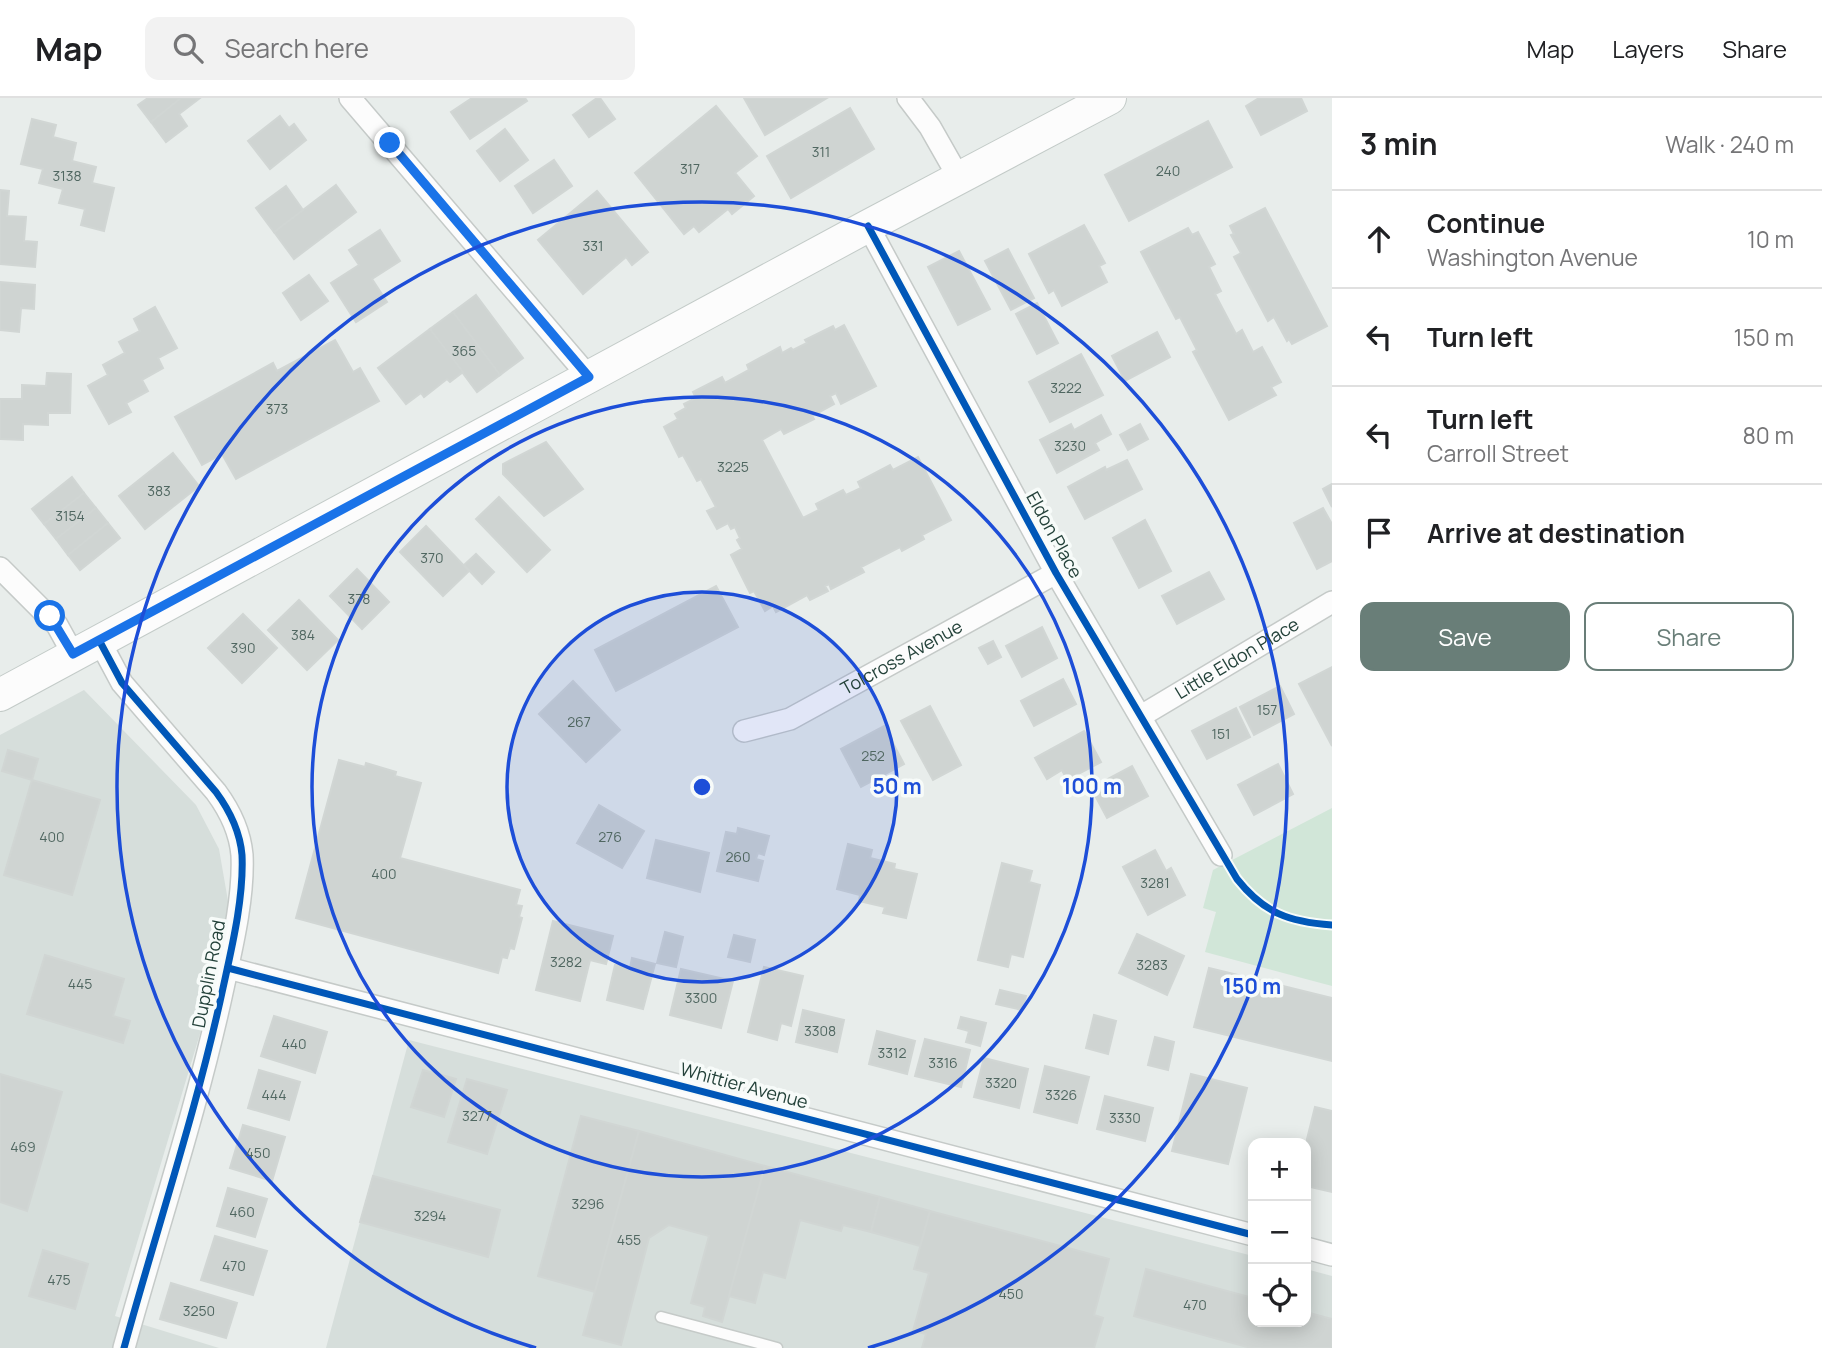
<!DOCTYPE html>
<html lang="en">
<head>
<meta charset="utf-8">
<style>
	body { margin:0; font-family:Manrope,sans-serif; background:#f2f2f2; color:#202124 }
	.controls { position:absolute; right:21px; bottom:21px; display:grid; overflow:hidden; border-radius:14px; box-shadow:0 4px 18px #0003 }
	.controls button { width:63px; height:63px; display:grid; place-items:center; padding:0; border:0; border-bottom:2px solid #e0e0e0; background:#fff; color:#202124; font:35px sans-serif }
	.stop { position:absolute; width:21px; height:21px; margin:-16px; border:5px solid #1a73e8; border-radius:50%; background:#fff }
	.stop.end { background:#1a73e8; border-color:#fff; box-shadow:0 2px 7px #0008 }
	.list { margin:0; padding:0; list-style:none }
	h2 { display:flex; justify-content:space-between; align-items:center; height:91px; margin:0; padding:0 28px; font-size:30px }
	h2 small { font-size:23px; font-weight:400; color:#757577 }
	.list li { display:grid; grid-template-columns:46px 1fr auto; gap:21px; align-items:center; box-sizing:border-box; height:98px; padding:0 28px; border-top:2px solid #e0e0e0 }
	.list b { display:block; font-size:26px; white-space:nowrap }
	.list p { margin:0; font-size:23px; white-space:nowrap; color:#757577 }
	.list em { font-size:23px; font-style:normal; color:#757577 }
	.actions { display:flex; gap:14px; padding:21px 28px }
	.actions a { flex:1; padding:16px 0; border:2px solid #697e78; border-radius:14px; text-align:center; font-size:24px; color:#697e78 }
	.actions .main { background:#697e78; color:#fff }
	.icon { flex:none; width:38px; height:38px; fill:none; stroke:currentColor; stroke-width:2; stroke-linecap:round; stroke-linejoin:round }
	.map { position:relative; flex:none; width:1332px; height:1250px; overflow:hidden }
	header { display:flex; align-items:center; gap:42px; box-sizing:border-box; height:98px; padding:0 35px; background:#fff; border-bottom:2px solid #e0e0e0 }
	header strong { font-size:33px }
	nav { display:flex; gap:38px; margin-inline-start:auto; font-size:24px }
	.search { width:490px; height:63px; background:#f2f2f2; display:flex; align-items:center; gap:18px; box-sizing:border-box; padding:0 24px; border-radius:14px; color:#757577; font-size:26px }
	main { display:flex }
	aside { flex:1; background:#fff }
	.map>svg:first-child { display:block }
	.built { fill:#d6dedb }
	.park { fill:#d1e6d8 }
	.building { fill:#cfd4d2; stroke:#d1d6d4; stroke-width:2 }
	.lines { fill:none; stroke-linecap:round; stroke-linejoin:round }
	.service-casing { stroke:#c5cac8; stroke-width:13 }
	.minor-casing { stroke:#c5cac8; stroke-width:24 }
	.secondary-casing { stroke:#c3cbc8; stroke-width:34 }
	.service { stroke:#fcfcfc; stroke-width:10 }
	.minor { stroke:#fcfcfc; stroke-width:21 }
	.secondary { stroke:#fcfcfc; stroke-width:32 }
	.cycleway-casing { stroke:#f7fbf9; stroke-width:11 }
	.cycleway { stroke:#0057b8; stroke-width:7 }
	.route { stroke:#1a73e8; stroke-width:9 }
	.ring { fill:none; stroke:#1d4ed8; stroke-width:3.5 }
	.labels { text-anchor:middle; stroke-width:7; stroke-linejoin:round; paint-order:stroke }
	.number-label { font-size:14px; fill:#506761 }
	.street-label { font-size:18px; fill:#24423a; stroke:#f7fbf9 }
	.centre { fill:#1d4ed8; stroke:#f7fbf9; stroke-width:3.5 }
	.ring-label { font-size:21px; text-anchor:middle; font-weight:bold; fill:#1d4ed8; stroke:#f7fbf9; stroke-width:7; stroke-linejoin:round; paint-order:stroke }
</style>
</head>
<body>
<header>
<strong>Map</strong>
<div class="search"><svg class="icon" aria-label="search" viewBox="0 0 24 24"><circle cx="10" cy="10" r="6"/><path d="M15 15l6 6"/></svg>Search here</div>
<nav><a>Map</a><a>Layers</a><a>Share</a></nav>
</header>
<main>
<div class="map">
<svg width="1332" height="1250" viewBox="0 0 1332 1250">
	<rect width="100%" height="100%" fill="#e8edeb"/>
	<g class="built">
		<path d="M84,592L196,707L219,751L228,803L227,846L115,1218L219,1250H0V637Z"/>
		<path d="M409,942L1253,1158V1224H1306V1171L1332,1178V1250H326Z"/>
	</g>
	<path class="park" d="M1332,710V888L1205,854L1216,814L1203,810L1213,772Z"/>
	<g class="building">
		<path d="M148,0H181L151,24L138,7Z"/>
		<path d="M181,0H200L179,16L187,28L166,44L151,24Z"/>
		<path d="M472,0H525L527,3L470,41L451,14Z"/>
		<path d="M597,0H600L615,21L589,39L573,17Z"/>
		<path d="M744,0H827L765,37Z"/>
		<path d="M1259,0H1301L1307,13L1261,37L1246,8Z"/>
		<path d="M716,8L757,58L735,75L754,98L732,116L728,111L699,134L694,128L684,136L635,75Z"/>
		<path d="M850,10L874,51L791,100L767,58Z"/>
		<path d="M280,18L289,30L294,26L306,42L270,71L248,43Z"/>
		<path d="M32,21L56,27L53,39L76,45L72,63L96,69L92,85L114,90L104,133L81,127L85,111L59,105L63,91L39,85L43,71L21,66Z"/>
		<path d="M1208,23L1232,69L1129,123L1105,77Z"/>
		<path d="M505,31L528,62L500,83L477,53Z"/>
		<path d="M554,62L572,88L533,115L515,88Z"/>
		<path d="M336,87L356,114L294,161L274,134Z"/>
		<path d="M286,88L303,112L274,134L256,110Z"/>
		<path d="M0,92L9,93L7,118L26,119L24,143L37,144L35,169L0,166Z"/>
		<path d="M597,93L648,154L632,167L626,159L583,196L538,142Z"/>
		<path d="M1265,110L1327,228L1292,246L1289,241L1287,243L1274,219L1268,223L1234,159L1241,155L1231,137L1234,136L1230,128Z"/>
		<path d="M1084,127L1105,165L1099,168L1107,184L1062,208L1054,192L1049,195L1029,156Z"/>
		<path d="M1188,130L1192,137L1198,134L1215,166L1209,169L1221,193L1215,196L1236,236L1242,232L1253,254L1262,249L1281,284L1271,289L1276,297L1229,322L1193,254L1197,252L1180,219L1176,221L1141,154Z"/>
		<path d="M380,132L400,163L372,181L387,204L356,224L331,185L359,167L349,152Z"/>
		<path d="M1008,151L1034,200L1011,212L985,163Z"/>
		<path d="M959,153L990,211L958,227L928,169Z"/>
		<path d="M309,177L328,203L301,222L283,195Z"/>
		<path d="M0,184L35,187L34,211L21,210L19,234L0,232Z"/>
		<path d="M476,197L523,260L500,277L453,214Z"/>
		<path d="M1037,205L1058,245L1037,256L1016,216Z"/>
		<path d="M155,209L177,250L158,260L163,270L142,282L148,293L126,305L131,314L109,326L88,288L108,277L103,267L125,255L119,244L140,233L134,221Z"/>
		<path d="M453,214L500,277L477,294L430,231Z"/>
		<path d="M844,227L876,288L841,306L836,295L830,298L834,306L812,318L814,321L784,336L781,331L762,342L803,420L819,412L816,406L843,392L846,397L861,390L858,384L890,367L893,372L918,359L951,422L922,437L924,441L902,453L900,449L861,469L864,474L831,491L829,486L825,488L828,493L810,502L807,497L776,514L773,508L765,513L754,493L750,495L731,457L742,451L737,442L740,440L735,429L731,431L728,425L717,431L707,413L716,409L701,381L697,383L683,357L679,359L664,329L678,321L675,316L686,310L684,306L696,300L693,294L722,279L725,285L749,272L747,267L780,249L782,255L791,250L793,252L807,245L805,242L833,228L835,232Z"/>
		<path d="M430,231L463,274L450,284L447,281L424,299L421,295L406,306L378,270Z"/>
		<path d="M1157,234L1170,259L1125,283L1112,258Z"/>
		<path d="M335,242L353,274L360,270L379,303L236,381L222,356L202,367L175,319L273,265L277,273Z"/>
		<path d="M1081,256L1103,297L1050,324L1029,284Z"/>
		<path d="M47,275L71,276L70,315H48V327L23,326V342L0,341V301H22V287L46,288Z"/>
		<path d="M1101,317L1111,336L1095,345L1099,352L1057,375L1040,342L1071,326L1074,332Z"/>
		<path d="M1140,326L1148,341L1128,352L1120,337Z"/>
		<path d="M546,344L583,391L544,418L503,376V366Z"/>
		<path d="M173,355L199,388L145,431L119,398Z"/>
		<path d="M1127,362L1142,391L1085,421L1068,389L1105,369L1106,372Z"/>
		<path d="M72,379L84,395L44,426L32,411Z"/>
		<path d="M1332,386V409L1323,391Z"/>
		<path d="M84,395L96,410L56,441L44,426Z"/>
		<path d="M499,399L550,452L527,474L476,421Z"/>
		<path d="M96,410L108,425L68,457L56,441Z"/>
		<path d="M1323,410L1332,426V463L1317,471L1294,425Z"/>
		<path d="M1145,422L1171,473L1139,490L1113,440Z"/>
		<path d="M108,425L120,440L80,472L68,457Z"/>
		<path d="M426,428L469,473L443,498L400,454Z"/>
		<path d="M476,456L494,474L482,486L464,467Z"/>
		<path d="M357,471L389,504L362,531L330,498Z"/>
		<path d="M1209,474L1224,501L1177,526L1162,498Z"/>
		<path d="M716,488L738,529L616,593L595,552Z"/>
		<path d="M299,502L338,542L307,572L268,532Z"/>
		<path d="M243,516L277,550L242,585L208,550Z"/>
		<path d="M1042,529L1057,560L1022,579L1006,548Z"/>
		<path d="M993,543L1001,559L988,566L979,550Z"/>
		<path d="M1332,569V648L1299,586Z"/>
		<path d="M1063,581L1076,606L1034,628L1021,603Z"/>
		<path d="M573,583L620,632L586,664L539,616Z"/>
		<path d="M1280,588L1294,616L1254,637L1240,609Z"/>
		<path d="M930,608L961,667L933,682L901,623Z"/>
		<path d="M1236,610L1250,639L1207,661L1192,633Z"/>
		<path d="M884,628L904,666L861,689L841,651Z"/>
		<path d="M1084,633L1101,664L1067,682L1062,672L1047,681L1035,660Z"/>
		<path d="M8,652L38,661L32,682L2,673Z"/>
		<path d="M339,662L365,669L366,665L396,674L395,678L421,685L400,760L520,792L516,807L522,808L519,819L522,820L514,851L510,850L507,860L502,859L498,875L296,820Z"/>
		<path d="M1278,666L1293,696L1254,717L1238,687Z"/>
		<path d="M1132,668L1148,698L1107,720L1091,690Z"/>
		<path d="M32,682L100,702L72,797L4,777Z"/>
		<path d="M599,707L644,733L622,770L577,745Z"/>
		<path d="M738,730L769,738L764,757L758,755L756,761L763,763L758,783L717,773L726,734L737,736Z"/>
		<path d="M656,742L709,755L700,794L647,780Z"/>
		<path d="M848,746L872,752L870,760L895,766L894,771L917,776L906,820L883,815L885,809L859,803L860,797L837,791Z"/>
		<path d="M1155,752L1166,773L1171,770L1185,797L1148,817L1123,769Z"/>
		<path d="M1002,765L1032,773L1029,784L1040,787L1023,859L1011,856L1008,869L978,862Z"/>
		<path d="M553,823L613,838L606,866L590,862L580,903L536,892Z"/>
		<path d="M665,834L683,839L676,869L657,865Z"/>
		<path d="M1137,836L1184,858L1167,897L1119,875Z"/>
		<path d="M734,837L755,842L750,864L728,859Z"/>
		<path d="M45,857L124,881L113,918L130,923L123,945L27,916Z"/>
		<path d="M632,860L655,866L643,911L607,902L615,867L630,870Z"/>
		<path d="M764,869L803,878L791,928L781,925L777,942L748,934Z"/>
		<path d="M1209,870L1332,900V963L1194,929Z"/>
		<path d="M681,871L733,883L721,930L670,917Z"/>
		<path d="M1000,892L1026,898L1022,912L996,906Z"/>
		<path d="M803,912L844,922L837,954L796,944Z"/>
		<path d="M1094,917L1116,923L1108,956L1086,950Z"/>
		<path d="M274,918L327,934L315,975L261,958Z"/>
		<path d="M961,919L986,925L980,948L966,944L969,933L958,930Z"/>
		<path d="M877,933L915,943L907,976L869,966Z"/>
		<path d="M1155,939L1174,944L1168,972L1148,967Z"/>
		<path d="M925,941L970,952L961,989L915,978Z"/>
		<path d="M984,960L1028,971L1019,1010L974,999Z"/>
		<path d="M1045,968L1089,979L1077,1025L1034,1014Z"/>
		<path d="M259,972L300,984L289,1022L248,1010Z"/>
		<path d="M423,972L456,981L444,1019L411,1009Z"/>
		<path d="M0,976L62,994L27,1113L0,1104Z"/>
		<path d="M1191,976L1247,990L1228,1066L1172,1053Z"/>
		<path d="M467,981L507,992L487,1056L448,1044Z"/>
		<path d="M1105,998L1153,1010L1145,1043L1097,1031Z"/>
		<path d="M1315,1009L1332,1013V1094L1306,1088V1045Z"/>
		<path d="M581,1018L639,1033L595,1194L538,1178Z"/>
		<path d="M243,1027L285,1039L272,1083L230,1070Z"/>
		<path d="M639,1033L765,1068L722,1224L703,1218L705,1209L691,1205L709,1138L669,1127L649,1140L621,1247L583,1237Z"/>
		<path d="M765,1068L880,1099L871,1134L843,1127L841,1133L800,1122L785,1180L763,1174L755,1205L729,1198Z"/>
		<path d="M373,1078L500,1112L488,1159L360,1124Z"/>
		<path d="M228,1090L267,1101L255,1139L217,1128Z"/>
		<path d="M880,1099L930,1113L920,1148L871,1134Z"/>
		<path d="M930,1113L1109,1161L1094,1217L1103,1220L1094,1250H922L926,1236L913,1233L929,1175L914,1171Z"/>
		<path d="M215,1138L267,1153L253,1197L201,1182Z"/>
		<path d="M43,1152L88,1166L75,1211L29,1198Z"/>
		<path d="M1146,1171L1253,1200V1224H1306V1214L1332,1221V1250H1251L1134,1218Z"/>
		<path d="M171,1185L237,1205L226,1240L160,1221Z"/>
	</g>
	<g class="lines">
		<g class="service-casing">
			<path id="service" d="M661,1219L777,1250"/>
		</g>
		<g class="minor-casing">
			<g id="minor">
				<path d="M350,0L589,279"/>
				<path d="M908,0L930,29L959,80"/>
				<path d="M868,128L1056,475L1221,757"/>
				<path d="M0,470L57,527L73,556"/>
				<path d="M99,542L122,585L216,694C230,713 240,734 242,757C244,799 232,849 223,890C197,1011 157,1130 124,1250"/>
				<path id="s1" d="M1141,618L1332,504"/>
				<path id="s2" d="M744,633L790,621L1056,475"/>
				<path d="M228,870L1253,1137"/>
				<path d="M1306,1150L1332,1157"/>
			</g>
		</g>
		<g class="secondary-casing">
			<path id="secondary" d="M0,597L868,128L1110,0"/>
		</g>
		<use href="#service" class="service"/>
		<use href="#minor" class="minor"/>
		<use href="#secondary" class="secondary"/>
		<g class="cycleway-casing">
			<g id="cycleway">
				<path d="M868,128L1056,475L1237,781C1264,815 1289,824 1332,827"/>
				<path d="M99,542L122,585L216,694C230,713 240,734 242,757C244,799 232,849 223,890C197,1011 157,1130 124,1250"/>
				<path d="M228,870L1253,1137"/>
			</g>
		</g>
		<use href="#cycleway" class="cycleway"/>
	</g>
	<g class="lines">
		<path class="route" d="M50,518L73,556L589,279L390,45"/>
	</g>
	<circle cx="702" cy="689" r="195" fill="#1d4ed8" fill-opacity=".12"/>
	<g class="ring">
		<circle cx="702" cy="689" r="195"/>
		<circle cx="702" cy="689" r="390"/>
		<path d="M536 1250A585 585 0 1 1 868 1250"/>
	</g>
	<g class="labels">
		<g class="number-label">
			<text x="821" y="59">311</text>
			<text x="690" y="76">317</text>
			<text x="1168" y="78">240</text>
			<text x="67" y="83">3138</text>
			<text x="593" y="153">331</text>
			<text x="464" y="258">365</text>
			<text x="1066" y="295">3222</text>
			<text x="277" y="316">373</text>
			<text x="1070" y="353">3230</text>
			<text x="733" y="374">3225</text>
			<text x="159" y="398">383</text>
			<text x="70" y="423">3154</text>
			<text x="432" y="465">370</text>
			<text x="359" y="506">378</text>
			<text x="303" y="542">384</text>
			<text x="243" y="555">390</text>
			<text x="1267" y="617">157</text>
			<text x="579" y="629">267</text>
			<text x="1221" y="641">151</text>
			<text x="873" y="663">252</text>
			<text x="52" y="744">400</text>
			<text x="610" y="744">276</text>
			<text x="738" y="764">260</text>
			<text x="384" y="781">400</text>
			<text x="1155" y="790">3281</text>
			<text x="566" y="869">3282</text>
			<text x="1152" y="872">3283</text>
			<text x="80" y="891">445</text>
			<text x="701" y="905">3300</text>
			<text x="820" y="938">3308</text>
			<text x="294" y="951">440</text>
			<text x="892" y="960">3312</text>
			<text x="943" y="970">3316</text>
			<text x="1001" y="990">3320</text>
			<text x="274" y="1002">444</text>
			<text x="1061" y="1002">3326</text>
			<text x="477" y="1023">3277</text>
			<text x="1125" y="1025">3330</text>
			<text x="23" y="1054">469</text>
			<text x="258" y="1060">450</text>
			<text x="588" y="1111">3296</text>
			<text x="242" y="1119">460</text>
			<text x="430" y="1123">3294</text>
			<text x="629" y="1147">455</text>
			<text x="234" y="1173">470</text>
			<text x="59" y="1187">475</text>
			<text x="1011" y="1201">450</text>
			<text x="1195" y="1212">470</text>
			<text x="199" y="1218">3250</text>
		</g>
		<g class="street-label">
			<text transform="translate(1054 437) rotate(61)" y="6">Eldon Place</text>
			<text dy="6" stroke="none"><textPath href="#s2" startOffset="175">Tolcross Avenue</textPath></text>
			<text dy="6" stroke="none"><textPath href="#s1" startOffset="112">Little Eldon Place</textPath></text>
			<text transform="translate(209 876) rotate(-79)" y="6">Dupplin Road</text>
			<text transform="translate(744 988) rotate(15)" y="6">Whittier Avenue</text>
		</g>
	</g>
	<circle cx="702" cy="689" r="10" class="centre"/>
	<g class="ring-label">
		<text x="897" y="696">50 m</text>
		<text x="1092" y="696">100 m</text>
		<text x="1252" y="896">150 m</text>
	</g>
</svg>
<div class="controls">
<button>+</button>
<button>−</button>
<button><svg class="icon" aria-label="locate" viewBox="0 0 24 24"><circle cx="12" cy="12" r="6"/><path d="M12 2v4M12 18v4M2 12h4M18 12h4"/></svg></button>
</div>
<div class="stop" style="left:50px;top:518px"></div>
<div class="stop end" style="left:390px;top:45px"></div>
</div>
<aside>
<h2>3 min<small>Walk · 240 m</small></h2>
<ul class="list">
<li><svg class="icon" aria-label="ahead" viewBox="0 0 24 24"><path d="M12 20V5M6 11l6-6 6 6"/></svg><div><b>Continue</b><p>Washington Avenue</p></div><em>10 m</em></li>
<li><svg class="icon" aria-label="left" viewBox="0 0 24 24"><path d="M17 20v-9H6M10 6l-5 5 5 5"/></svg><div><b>Turn left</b></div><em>150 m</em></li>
<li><svg class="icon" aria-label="left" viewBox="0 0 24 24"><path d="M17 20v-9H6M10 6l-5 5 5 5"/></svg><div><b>Turn left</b><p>Carroll Street</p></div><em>80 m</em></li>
<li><svg class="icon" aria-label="arrive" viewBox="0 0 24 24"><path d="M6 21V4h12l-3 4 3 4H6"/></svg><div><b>Arrive at destination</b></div></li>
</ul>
<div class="actions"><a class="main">Save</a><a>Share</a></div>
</aside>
</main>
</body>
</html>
